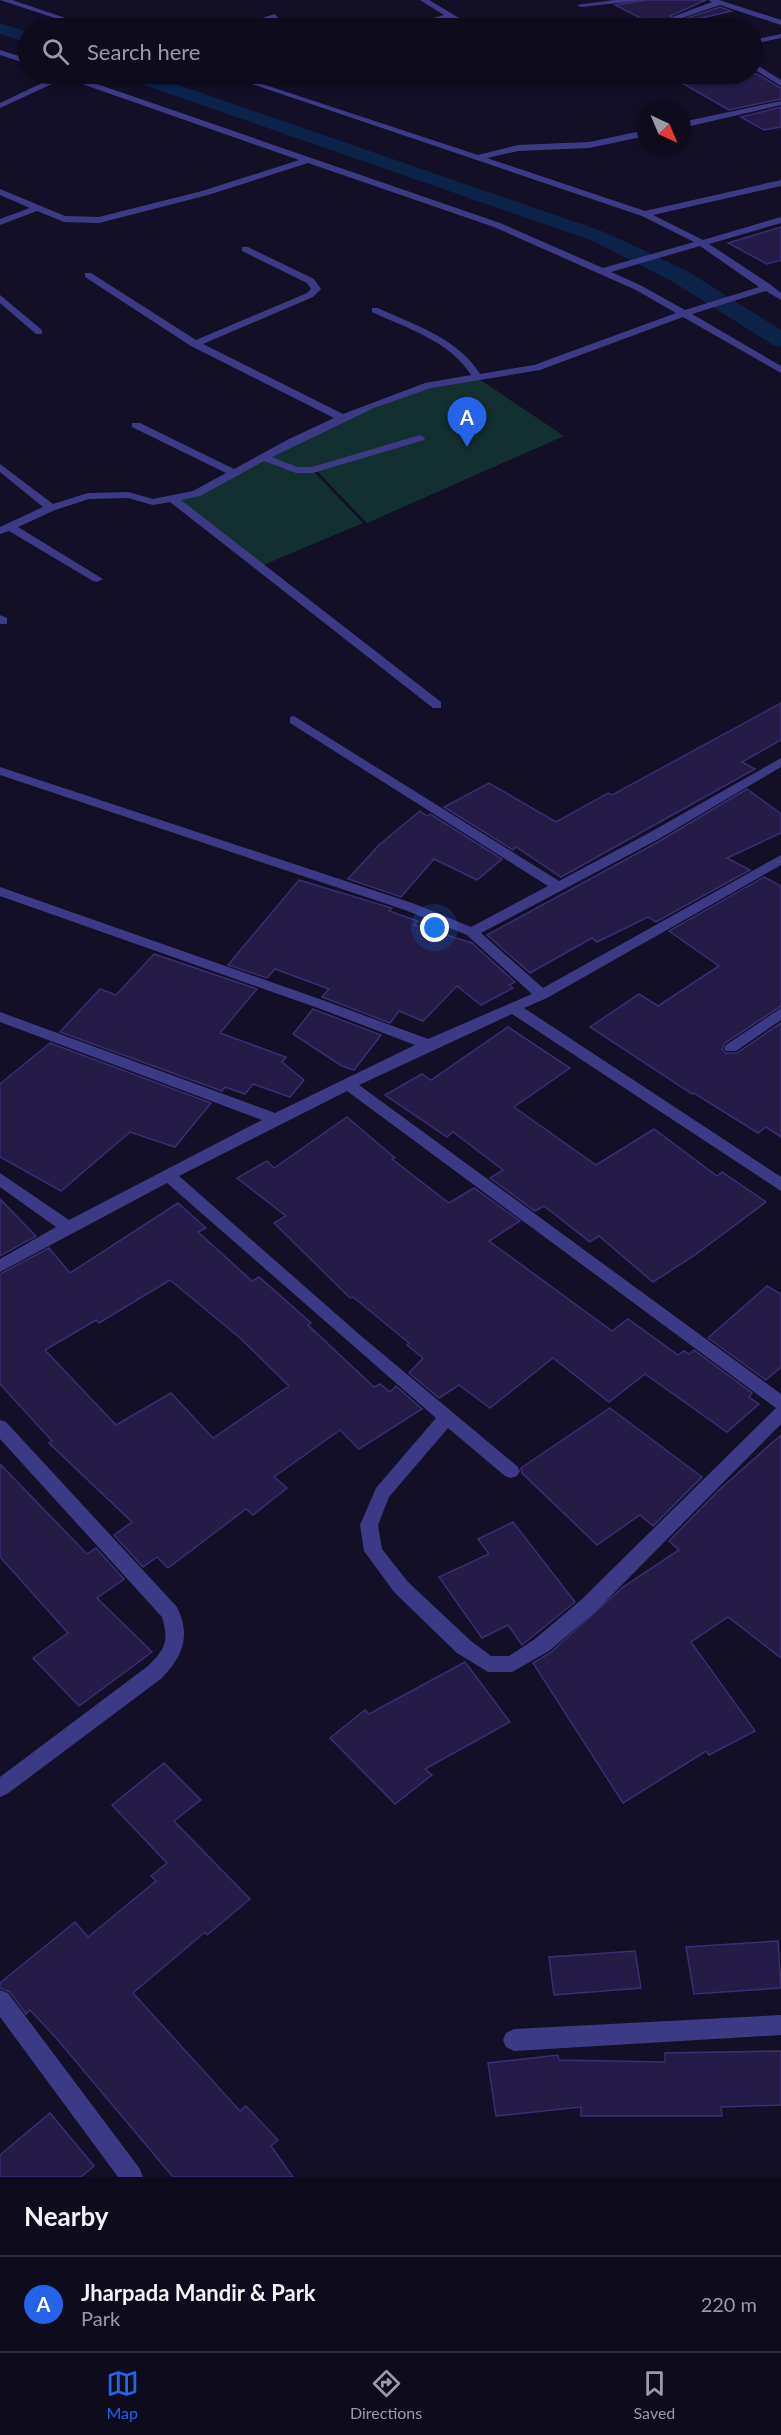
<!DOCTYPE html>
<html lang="en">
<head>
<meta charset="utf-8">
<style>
	body { margin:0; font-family:Lato,sans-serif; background:#171425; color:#f1f3f6 }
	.compass { position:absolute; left:637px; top:102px; width:54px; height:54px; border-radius:50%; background:#0e0b1c; box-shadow:0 2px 4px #0004; rotate:136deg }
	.you { position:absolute; left:435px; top:928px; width:21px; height:21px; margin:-15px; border:4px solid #fff; border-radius:50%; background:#1a73e8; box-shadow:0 0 0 9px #1a73e833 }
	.badge { display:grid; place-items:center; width:39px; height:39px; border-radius:50%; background:#2563eb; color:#fff; font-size:20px; font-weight:700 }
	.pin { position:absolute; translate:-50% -50px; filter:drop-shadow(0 2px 3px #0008) }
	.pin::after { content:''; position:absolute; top:32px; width:21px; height:18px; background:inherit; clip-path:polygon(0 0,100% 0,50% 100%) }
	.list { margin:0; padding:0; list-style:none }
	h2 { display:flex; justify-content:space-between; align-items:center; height:78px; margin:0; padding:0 24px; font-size:26px }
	h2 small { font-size:20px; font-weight:400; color:#9b9ba3 }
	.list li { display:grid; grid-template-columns:39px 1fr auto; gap:18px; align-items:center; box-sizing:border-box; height:96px; padding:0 24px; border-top:2px solid #2e2b3b }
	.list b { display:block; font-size:22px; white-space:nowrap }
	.list p { margin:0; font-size:20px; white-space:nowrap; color:#9b9ba3 }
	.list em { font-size:20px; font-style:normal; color:#9b9ba3 }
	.icon { flex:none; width:33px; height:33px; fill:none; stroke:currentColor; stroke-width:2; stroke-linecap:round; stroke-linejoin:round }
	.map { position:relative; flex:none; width:781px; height:2177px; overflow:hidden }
	.search { position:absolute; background:#0e0b1c; box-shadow:0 2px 4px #0004; left:18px; right:18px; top:18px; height:66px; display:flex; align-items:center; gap:15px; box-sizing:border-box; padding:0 21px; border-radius:33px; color:#9b9ba3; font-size:22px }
	.sheet { height:174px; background:#0e0b1c }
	nav { display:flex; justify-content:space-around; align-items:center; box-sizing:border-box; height:84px; border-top:2px solid #2e2b3b; background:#0e0b1c; font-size:16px; color:#9b9ba3 }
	nav a { display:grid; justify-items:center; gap:3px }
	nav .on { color:#2563eb }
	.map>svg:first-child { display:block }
	.green { fill:#12302f }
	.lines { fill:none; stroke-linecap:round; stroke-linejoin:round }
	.canal { fill:#0c2248; fill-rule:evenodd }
	.building { fill:#241b47; stroke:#3b2d73; stroke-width:1.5; fill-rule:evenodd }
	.minor { fill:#3d3a85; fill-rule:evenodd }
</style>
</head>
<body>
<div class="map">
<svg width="781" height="2177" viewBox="0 0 781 2177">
	<rect width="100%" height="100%" fill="#130f26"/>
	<g class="green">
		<path d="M479,379L564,436L367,523L317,471L424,437L312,468L297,469L269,457L345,419L431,386Z"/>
		<path d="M264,458L279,467L314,472L363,523L261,566L177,500Z"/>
	</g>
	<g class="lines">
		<g class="canal">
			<path d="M0,23L28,32V43L0,34Z"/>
			<path d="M122,74H147L607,233L689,272L781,330V347L773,345L673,282L593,241L124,78Z"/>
		</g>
	</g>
	<g class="building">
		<path d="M647,0H706L670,16L678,21L720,7L731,11L659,28L615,5Z"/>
		<path d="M666,74H757L781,88V99L729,110Z"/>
		<path d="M781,107V127L764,130L741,117Z"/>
		<path d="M781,227V260L767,264L728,243Z"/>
		<path d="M781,703V740L742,762L755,769L561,877L516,847L513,850L444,807L489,783L556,822L608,793L612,795Z"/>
		<path d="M747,789L781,814V833L727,858L750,870L656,922L648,917L597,942L592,938L530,973L487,935L658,842Z"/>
		<path d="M420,811L427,816L430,814L502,859L477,880L434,859L401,897L348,879L379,845Z"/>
		<path d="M764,877L781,886V1006L725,1043L722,1049L726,1053H737L781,1023V1137L766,1127L758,1133L694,1093L692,1094L590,1027L639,994L658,1006L719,966L669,931Z"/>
		<path d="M299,880L392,908L389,911L418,921L414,925L472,943L515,982L509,985L513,988L481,1005L457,986L423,1021L399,1011L390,1023L322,997L329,989L275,969L267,978L228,965Z"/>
		<path d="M154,954L257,989L220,1033L286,1057L282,1062L304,1080L290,1097L253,1084L245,1094L225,1087L222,1091L60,1032L100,989L116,995Z"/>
		<path d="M313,1009L381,1035L354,1070L342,1066L293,1034Z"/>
		<path d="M508,1027L570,1068L514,1107L596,1165L654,1129L717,1176L722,1172L766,1202L695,1255L653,1282L599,1236L590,1242L544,1206L535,1211L490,1178L503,1170L453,1132L447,1137L385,1095L422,1074L431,1080Z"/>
		<path d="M50,1043L211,1103L175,1147L130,1132L61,1191L0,1157V1084Z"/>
		<path d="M347,1117L395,1158L392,1159L449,1203L474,1188L520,1221L489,1241L612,1331L628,1319L678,1355L684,1351L689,1354L694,1350L752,1393L749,1397L759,1404L727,1432L645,1374L609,1402L553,1358L490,1408L459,1385L439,1398L409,1373L423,1358L407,1345L409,1343L353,1297L350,1298L274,1223L286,1216L237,1178L267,1161L274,1168Z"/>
		<path d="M0,1199L36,1236L0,1256Z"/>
		<path d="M178,1203L206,1228L198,1232L252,1281L259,1277L311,1323L308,1325L374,1387L380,1384L390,1392L396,1386L422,1409L359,1449L340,1430L274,1477L287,1488L253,1515L246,1509L168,1568L157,1557L143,1567L114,1535L132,1522L49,1443L52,1441L0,1384V1274L49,1248L70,1273ZM170,1280L240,1338L289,1386L213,1438L171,1393L116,1425L45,1350L96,1320L99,1323Z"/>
		<path d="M767,1286L781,1294V1367L766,1380L708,1338Z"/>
		<path d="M610,1408L702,1477L653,1526L640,1515L597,1545L522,1473L521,1468Z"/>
		<path d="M781,1435V1658L728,1617L691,1642L755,1731L709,1755L706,1751L623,1803L533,1663L550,1653L623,1587L679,1550L669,1541L719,1490Z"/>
		<path d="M0,1464L87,1554L96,1548L124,1579L97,1598L152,1652L79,1706L33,1658L68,1633L0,1557Z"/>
		<path d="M513,1522L575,1602L522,1645L508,1625L482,1638L439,1577L489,1554L478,1539Z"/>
		<path d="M465,1662L510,1722L425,1769L432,1775L395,1804L330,1738L365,1710L369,1714Z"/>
		<path d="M164,1763L201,1800L174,1821L250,1899L207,1935L205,1932L133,1993L240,2111L246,2106L278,2140L271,2146L293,2177H173L57,2039L30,2010L26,2014L10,1992L0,1988V1983L75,1922L88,1937L156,1881L151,1876L167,1863L112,1805Z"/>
		<path d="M778,1941L781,1988L694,1994L686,1947Z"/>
		<path d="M635,1951L641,1988L554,1995L549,1957Z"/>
		<path d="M781,2051V2105L721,2107L722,2116H581V2107L496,2116L488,2063L558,2055L559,2060L665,2062V2053Z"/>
		<path d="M50,2113L94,2166L81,2177H0V2155Z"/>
	</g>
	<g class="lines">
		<g class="minor">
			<path d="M0,0H12L95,28H85Z"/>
			<path d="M420,0H429L476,28H467L450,18L408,28H397L444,15Z"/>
			<path d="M614,0H645L581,7L577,5Z"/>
			<path d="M708,0H719L781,20V25L720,5L679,19L672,17L712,2Z"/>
			<path d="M275,14L278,18L241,28H230Z"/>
			<path d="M781,34V38L752,44V40Z"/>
			<path d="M0,50L28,59V64L0,55Z"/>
			<path d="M752,62L781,80V86L752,68Z"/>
			<path d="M56,74H68L500,223L603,268L694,242L642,216L222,74H232L478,155L518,145L589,142L646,130V136L589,148L518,151L487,158L645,211L781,180V186L653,215L703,240L781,217V223L709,244L771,285L781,293V300L766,291L692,314L781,366V373L683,317L540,370L431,388L374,408L272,457L297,467H312L420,435L425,438L424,440L313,473H296L264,461L200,496L181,500L441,702V708H433L170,502L153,505L128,498L89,499L55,510L18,527L103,579L97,582L93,581L9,531L0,534V527L43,507L0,472V464L53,504L88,493L128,492L153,499L193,491L226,473L132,427V423H140L234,469L289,439L334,418L191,346L85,277V273H91L196,340L307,293L311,289L307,283L242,251V247H248L314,279L321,289L313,297L203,344L343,414L425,383L471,375C450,341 406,328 372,312V308H378C414,325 458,338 480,374L534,365L676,313L636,290L494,227L308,163L208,195L99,223L64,222L37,211L0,225V219L30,208L0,195V189L65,216L99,217L202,191L299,160L65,78L0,108V103L57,76ZM700,246L759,287L685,310L642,286L611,272Z"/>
			<path d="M781,101V105L682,128V122Z"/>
			<path d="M0,295L42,330V334H36L0,303Z"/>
			<path d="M0,615L7,618V624H0Z"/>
			<path d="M294,716L559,881L647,834L781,758V767L657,840L481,933L543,988L781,855V865L547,998L524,1008L781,1177V1191L512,1014L359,1085L781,1394V1424L595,1612L549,1651L512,1672H488L457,1653L394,1592L364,1551L360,1525L376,1488L436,1418L167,1183L0,1272V1259L56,1227L0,1187V1173L69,1220L262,1120L0,1022V1012L275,1113L415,1045L318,1008L0,896V887L328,1002L428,1039L532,994L467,935L405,910L0,775V767L415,904L471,927L548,886L290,723V717ZM347,1091L776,1408L581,1600L535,1639L509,1656H491L471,1641L408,1582L382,1549L378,1525L389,1497L448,1428L505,1476L511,1478L517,1476L520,1471L517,1466L360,1335L179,1176Z"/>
			<path d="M781,1008V1020L736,1051H726L724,1048L726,1045Z"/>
			<path d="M0,1420L6,1422L177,1607C191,1636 183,1656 162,1678L7,1794L0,1797V1777L148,1666C166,1648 169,1641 162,1617L0,1439Z"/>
			<path d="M0,1990L8,1993L140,2169L143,2177H118L0,2017Z"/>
			<path d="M781,2015V2035L514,2051L506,2047L503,2040L506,2033L514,2029Z"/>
		</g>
	</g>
</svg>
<svg class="compass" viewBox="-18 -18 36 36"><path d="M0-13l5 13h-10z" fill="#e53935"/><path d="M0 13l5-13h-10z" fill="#9b9ba3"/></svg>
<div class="you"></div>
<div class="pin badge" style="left:467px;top:447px">A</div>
<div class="search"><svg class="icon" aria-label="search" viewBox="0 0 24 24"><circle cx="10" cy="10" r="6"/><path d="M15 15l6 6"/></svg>Search here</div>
</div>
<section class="sheet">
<h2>Nearby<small></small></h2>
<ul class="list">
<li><span class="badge">A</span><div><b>Jharpada Mandir &amp; Park</b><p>Park</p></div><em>220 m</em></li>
</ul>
</section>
<nav>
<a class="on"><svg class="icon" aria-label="map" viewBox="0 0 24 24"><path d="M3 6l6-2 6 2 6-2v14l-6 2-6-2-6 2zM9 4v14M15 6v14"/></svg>Map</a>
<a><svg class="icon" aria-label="directions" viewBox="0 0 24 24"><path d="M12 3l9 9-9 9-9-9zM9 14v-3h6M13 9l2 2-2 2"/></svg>Directions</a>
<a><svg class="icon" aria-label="saved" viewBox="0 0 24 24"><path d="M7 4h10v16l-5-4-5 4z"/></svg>Saved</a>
</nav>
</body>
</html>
